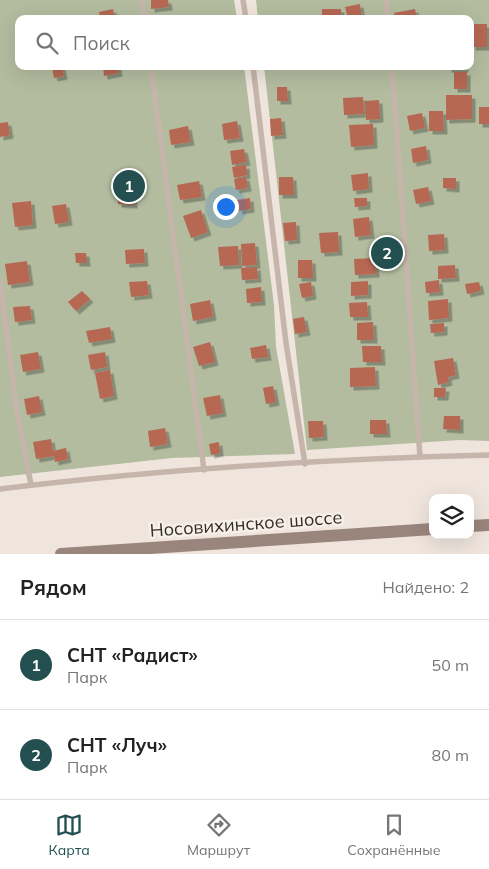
<!DOCTYPE html>
<html lang="ru">
<head>
<meta charset="utf-8">
<style>
	body { margin:0; font-family:Mulish,sans-serif; background:#f6f6f6; color:#222 }
	.controls { position:absolute; right:15px; bottom:15px; display:grid; overflow:hidden; border-radius:10px; box-shadow:0 5px 20px #0002 }
	.controls button { width:45px; height:45px; display:grid; place-items:center; padding:0; border:0; border-bottom:1px solid #e0e0e0; background:#fff; color:#222; font:25px sans-serif }
	.you { position:absolute; left:225px; top:206px; width:18px; height:18px; margin:-12px; border:4px solid #fff; border-radius:50%; background:#1a73e8; box-shadow:0 0 0 8px #1a73e833 }
	.badge { display:grid; place-items:center; width:32px; height:32px; border-radius:50%; background:#234f50; color:#fff; font-size:16px; font-weight:700 }
	.pin { position:absolute; translate:-50% -50%; border:2px solid #fff; box-shadow:0 1px 5px #0006 }
	.list { margin:0; padding:0; list-style:none }
	h2 { display:flex; justify-content:space-between; align-items:center; height:65px; margin:0; padding:0 20px; font-size:21px }
	h2 small { font-size:16px; font-weight:400; color:#767676 }
	.list li { display:grid; grid-template-columns:32px 1fr auto; gap:15px; align-items:center; box-sizing:border-box; height:90px; padding:0 20px; border-top:1px solid #e0e0e0 }
	.list b { display:block; font-size:19px; white-space:nowrap }
	.list p { margin:0; font-size:16px; white-space:nowrap; color:#767676 }
	.list em { font-size:16px; font-style:normal; color:#767676 }
	.icon { flex:none; width:28px; height:28px; fill:none; stroke:currentColor; stroke-width:2; stroke-linecap:round; stroke-linejoin:round }
	.map { position:relative; flex:none; width:489px; height:554px; overflow:hidden }
	.search { position:absolute; background:#fff; box-shadow:0 5px 20px #0002; left:15px; right:15px; top:15px; height:55px; display:flex; align-items:center; gap:12px; box-sizing:border-box; padding:0 18px; border-radius:10px; color:#767676; font-size:19px }
	.sheet { height:245px; background:#fff }
	nav { display:flex; justify-content:space-around; align-items:center; box-sizing:border-box; height:70px; border-top:1px solid #e0e0e0; background:#fff; font-size:14px; color:#767676 }
	nav a { display:grid; justify-items:center; gap:2px }
	nav .on { color:#234f50 }
	.map>svg:first-child { display:block }
	.green { fill:#b3bc9f }
	.building { fill:#b66753; filter:url(#shadow) }
	.lines { fill:none; stroke-linecap:round; stroke-linejoin:round }
	.lane { stroke:#c5b5aa; stroke-width:5.5 }
	.secondary { stroke:#99857c; stroke-width:12 }
	.labels { text-anchor:middle; stroke-width:5; stroke-linejoin:round; paint-order:stroke }
	.street-label { font-size:18px; fill:#342c29; stroke:#f7f0e8 }
</style>
</head>
<body>
<div class="map">
<svg width="489" height="554" viewBox="0 0 489 554">
	<defs>
		<filter id="shadow"><feDropShadow dx="3.5" dy="3.5" stdDeviation="0" flood-color="#0004"/></filter>
	</defs>
	<rect width="100%" height="100%" fill="#efe5dd"/>
	<g class="green">
		<path d="M0,0H234L237,19H19V66H244L274,305L276,347L295,454L172,458L0,477Z"/>
		<path d="M256,0H489V441L460,440L307,450L264,66H470V19H258Z"/>
	</g>
	<g class="building">
		<path d="M151,0H168L169,7L151,9Z"/>
		<path d="M360,4L362,19H348L345,7Z"/>
		<path d="M113,9L115,19H100L99,12Z"/>
		<rect x="322" y="9" width="19" height="10"/>
		<path d="M415,9L417,19H395L394,13Z"/>
		<rect x="472" y="24" width="15" height="23"/>
		<path d="M62,66L64,76L54,78L52,67Z"/>
		<path d="M103,66H118L119,73L104,76Z"/>
		<rect x="448" y="66" width="17" height="3"/>
		<rect x="454" y="72" width="13" height="17"/>
		<path d="M277,87H287L288,101H277Z"/>
		<path d="M446,95H472V119L446,120Z"/>
		<path d="M363,97L364,114L344,115L343,98Z"/>
		<path d="M379,100L380,119L366,120L365,101Z"/>
		<rect x="479" y="107" width="10" height="17"/>
		<path d="M429,111H443L444,131H429Z"/>
		<path d="M422,113L425,128L410,131L407,116Z"/>
		<path d="M281,118L283,135L271,136L270,119Z"/>
		<path d="M237,121L240,138L224,140L222,124Z"/>
		<path d="M8,122L10,135L0,137V123Z"/>
		<path d="M373,124L374,145L351,147L349,125Z"/>
		<path d="M188,126L191,142L171,145L169,130Z"/>
		<path d="M426,146L428,160L413,163L411,149Z"/>
		<path d="M244,149L247,162L232,165L230,151Z"/>
		<path d="M246,165L247,175L234,178L232,167Z"/>
		<path d="M368,173L369,189L353,191L351,175Z"/>
		<path d="M246,177L248,188L236,190L234,179Z"/>
		<path d="M279,177H293L294,195H279Z"/>
		<path d="M443,178H456V189L443,188Z"/>
		<path d="M199,181L202,197L180,200L177,185Z"/>
		<path d="M428,187L431,201L416,204L413,190Z"/>
		<path d="M118,191L134,192V205L118,204Z"/>
		<path d="M250,198L251,209L239,211L237,200Z"/>
		<path d="M354,198H367V206L355,207Z"/>
		<path d="M31,201L33,225L15,227L12,203Z"/>
		<path d="M66,204L69,222L55,224L52,206Z"/>
		<path d="M201,210L208,232L191,238L183,216Z"/>
		<path d="M369,217L371,235L355,237L353,219Z"/>
		<path d="M296,222L297,240L285,241L283,223Z"/>
		<path d="M338,232L339,252L321,253L319,233Z"/>
		<path d="M444,234L445,250L429,251L428,235Z"/>
		<path d="M255,243L257,265L242,266L241,244Z"/>
		<path d="M238,246L239,265L220,266L218,247Z"/>
		<path d="M144,249L145,263L126,264L125,250Z"/>
		<path d="M75,253H86L87,263H76Z"/>
		<path d="M375,258L376,274L355,275L354,259Z"/>
		<path d="M298,260H312L313,278H298Z"/>
		<path d="M27,261L30,282L8,285L5,264Z"/>
		<path d="M455,265L456,278L438,279V266Z"/>
		<path d="M257,267L258,279L242,280L241,268Z"/>
		<path d="M439,280L440,292L426,293L425,282Z"/>
		<path d="M147,281L149,295L131,297L129,282Z"/>
		<path d="M368,281V295L351,296V282Z"/>
		<path d="M311,282L313,296L302,298L299,284Z"/>
		<path d="M479,282L481,291L467,294L465,284Z"/>
		<path d="M261,287L262,302L247,303L246,289Z"/>
		<path d="M82,291L90,299L76,311L68,302Z"/>
		<path d="M448,299L449,318L429,320L428,301Z"/>
		<path d="M210,300L213,317L193,321L190,304Z"/>
		<path d="M367,302L368,317H350L349,303Z"/>
		<path d="M30,306L32,320L15,322L13,307Z"/>
		<path d="M304,317L307,332L295,334L293,319Z"/>
		<path d="M373,322L374,340H357V323Z"/>
		<path d="M444,323V332L431,333L430,324Z"/>
		<path d="M110,327L112,339L89,343L86,331Z"/>
		<path d="M210,342L215,362L199,366L193,347Z"/>
		<path d="M266,345L268,357L252,359L250,348Z"/>
		<path d="M362,346H381L382,362H363Z"/>
		<path d="M38,352L41,369L23,372L20,355Z"/>
		<path d="M105,352L107,367L91,370L88,355Z"/>
		<path d="M453,358L456,375L448,377L449,382L438,385L434,361Z"/>
		<path d="M375,367L376,386L350,387V368Z"/>
		<path d="M110,370L114,396L100,399L95,373Z"/>
		<path d="M273,386L276,402L266,404L263,388Z"/>
		<path d="M434,388H446L445,397H434Z"/>
		<path d="M220,395L223,413L207,416L203,398Z"/>
		<path d="M39,396L42,412L27,415L24,399Z"/>
		<path d="M444,416H460V430L443,429Z"/>
		<path d="M370,420H386L387,434H370Z"/>
		<path d="M308,421H323L324,437L309,438Z"/>
		<path d="M165,428L168,444L150,447L148,431Z"/>
		<path d="M51,439L53,451L66,448L68,459L55,462L54,456L36,459L33,442Z"/>
		<path d="M219,442L220,453L211,455L209,444Z"/>
	</g>
	<g class="lines">
		<g class="lane">
			<path d="M142,0L145,19"/>
			<path d="M243,0L246,19"/>
			<path d="M386,0L388,19"/>
			<path d="M151,66L204,470"/>
			<path d="M253,66L286,343L305,464"/>
			<path d="M392,66L420,457"/>
			<path d="M0,281L16,405L31,485"/>
			<path d="M0,489C162,469 326,459 489,455"/>
		</g>
		<g class="secondary">
			<path d="M470,526L489,525"/>
			<path d="M61,554L433,529"/>
		</g>
	</g>
	<g class="labels">
		<g class="street-label">
			<text transform="translate(246 524) rotate(-4)" y="6">Носовихинское шоссе</text>
		</g>
	</g>
</svg>
<div class="controls">
<button><svg class="icon" aria-label="layers" viewBox="0 0 24 24"><path d="M12 4l9 5-9 5-9-5zM3 14l9 5 9-5"/></svg></button>
</div>
<div class="you"></div>
<div class="pin badge" style="left:129px;top:186px">1</div>
<div class="pin badge" style="left:387px;top:253px">2</div>
<div class="search"><svg class="icon" aria-label="search" viewBox="0 0 24 24"><circle cx="10" cy="10" r="6"/><path d="M15 15l6 6"/></svg>Поиск</div>
</div>
<section class="sheet">
<h2>Рядом<small>Найдено: 2</small></h2>
<ul class="list">
<li><span class="badge">1</span><div><b>СНТ «Радист»</b><p>Парк</p></div><em>50 m</em></li>
<li><span class="badge">2</span><div><b>СНТ «Луч»</b><p>Парк</p></div><em>80 m</em></li>
</ul>
</section>
<nav>
<a class="on"><svg class="icon" aria-label="map" viewBox="0 0 24 24"><path d="M3 6l6-2 6 2 6-2v14l-6 2-6-2-6 2zM9 4v14M15 6v14"/></svg>Карта</a>
<a><svg class="icon" aria-label="directions" viewBox="0 0 24 24"><path d="M12 3l9 9-9 9-9-9zM9 14v-3h6M13 9l2 2-2 2"/></svg>Маршрут</a>
<a><svg class="icon" aria-label="saved" viewBox="0 0 24 24"><path d="M7 4h10v16l-5-4-5 4z"/></svg>Сохранённые</a>
</nav>
</body>
</html>
